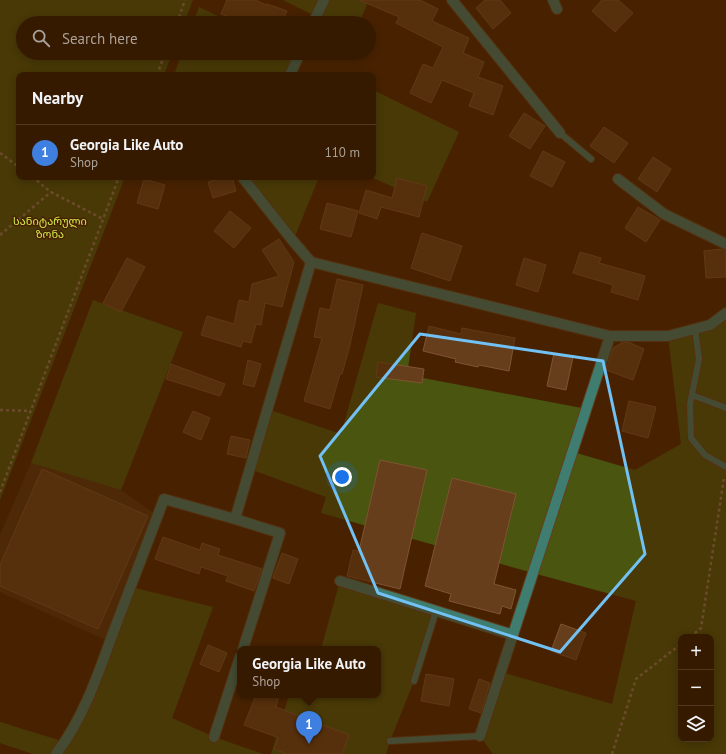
<!DOCTYPE html>
<html lang="en">
<head>
<meta charset="utf-8">
<style>
	body { margin:0; font-family:"PT Sans","Noto Sans Georgian",sans-serif; background:#41270f; color:#f1f3f6 }
	.controls { position:absolute; right:12px; bottom:12px; display:grid; overflow:hidden; border-radius:8px; box-shadow:0 2px 10px #0003 }
	.controls button { width:36px; height:36px; display:grid; place-items:center; padding:0; border:0; border-bottom:1px solid #503822; background:#361a00; color:#f1f3f6; font:20px sans-serif }
	.you { position:absolute; left:342px; top:477px; width:14px; height:14px; margin:-10px; border:3px solid #fff; border-radius:50%; background:#1a73e8; box-shadow:0 0 0 6px #1a73e833 }
	.badge { display:grid; place-items:center; width:26px; height:26px; border-radius:50%; background:#71c1f5; color:#fff; font-size:13px; font-weight:700 }
	.pin { position:absolute; translate:-50% -33px; filter:drop-shadow(0 1px 2px #0008) }
	.pin::after { content:''; position:absolute; top:21px; width:14px; height:12px; background:inherit; clip-path:polygon(0 0,100% 0,50% 100%) }
	.popup { position:absolute; left:237px; top:646px; width:144px; height:52px; box-sizing:border-box; display:grid; place-content:center; border-radius:8px; background:#361a00; filter:drop-shadow(0 1px 3px #0005); font-size:13px; white-space:nowrap; color:#aaa199 }
	.popup b { font-size:15px; color:#f1f3f6 }
	.popup::after { content:''; position:absolute; left:50%; top:100%; margin-left:-8px; border:8px solid transparent; border-top-color:#361a00 }
	.list { margin:0; padding:0; list-style:none }
	h2 { display:flex; justify-content:space-between; align-items:center; height:52px; margin:0; padding:0 16px; font-size:17px }
	h2 small { font-size:13px; font-weight:400; color:#aaa199 }
	.list li { display:grid; grid-template-columns:26px 1fr auto; gap:12px; align-items:center; box-sizing:border-box; height:56px; padding:0 16px; border-top:1px solid #503822 }
	.list b { display:block; font-size:15px; white-space:nowrap }
	.list p { margin:0; font-size:13px; white-space:nowrap; color:#aaa199 }
	.list em { font-size:13px; font-style:normal; color:#aaa199 }
	.icon { flex:none; width:22px; height:22px; fill:none; stroke:currentColor; stroke-width:2; stroke-linecap:round; stroke-linejoin:round }
	.map { position:relative; flex:none; width:726px; height:754px; overflow:hidden }
	.search { position:absolute; background:#361a00; box-shadow:0 2px 10px #0003; left:16px; top:16px; width:360px; height:44px; display:flex; align-items:center; gap:10px; box-sizing:border-box; padding:0 14px; border-radius:22px; color:#aaa199; font-size:15px }
	.panel { position:absolute; background:#361a00; box-shadow:0 2px 10px #0003; left:16px; top:72px; width:360px; height:108px; border-radius:8px }
	.map>svg:first-child { display:block }
	.built { fill:#533113 }
	.green { fill:#4a5510; fill-rule:evenodd }
	.building { fill:#663e1b; stroke:#7f5432 }
	.lines { fill:none; stroke-linecap:round; stroke-linejoin:round }
	.service-casing { stroke:#623f20; stroke-width:8 }
	.minor-casing { stroke:#623f20; stroke-width:12 }
	.path { stroke:#977b63; stroke-width:2.5; stroke-dasharray:3 3; stroke-linecap:butt }
	.service { stroke:#3f7d70; stroke-width:6 }
	.minor { stroke:#3f7d70; stroke-width:10 }
	.marked { fill:none; stroke:#71c1f5; stroke-width:3; stroke-linejoin:round }
	.labels { text-anchor:middle; stroke-width:3; stroke-linejoin:round; paint-order:stroke }
	.park-label { font-size:11px; fill:#d0eb4a; stroke:#482200 }
</style>
</head>
<body>
<div class="map">
<svg width="726" height="754" viewBox="0 0 726 754">
	<rect width="100%" height="100%" fill="#482200"/>
	<path class="built" d="M31,463L121,490L158,516L110,642L0,592V535Z"/>
	<g class="green">
		<path d="M0,0H193L184,23H23V53H172L164,75H19V177H125L0,500Z"/>
		<path d="M283,0H369L359,23H329Z"/>
		<path d="M199,7L232,23H193Z"/>
		<path d="M182,53H298L288,75H174Z"/>
		<path d="M373,90L459,132L427,202L371,177H373Z"/>
		<path d="M252,177H319L293,241L250,180Z"/>
		<path d="M93,300L183,332L121,490L31,463Z"/>
		<path d="M378,303L416,313L407,375L587,409L573,452L635,470L681,444L668,336L710,325L726,313V754H493L480,736L501,672L612,704L636,601L533,573L321,513L326,497L250,469L267,409L341,434ZM681,637H711V739H681Z"/>
		<path d="M340,581L436,611L414,681L390,741L386,754H271L289,695H378V649H321Z"/>
		<path d="M131,587L213,607L172,718L214,737L263,754H33L0,743V722L65,742Z"/>
	</g>
	<g class="building">
		<path d="M227,0H255L267,5V4L287,11L282,23H242L221,14Z"/>
		<path d="M359,0H420L438,9L432,21L469,38L463,53L484,62L478,77L503,86L493,115L469,106L474,93L442,80L431,103L410,93L423,64L433,68L443,47L396,23L399,17Z"/>
		<path d="M485,0H500L511,13L493,29L476,8Z"/>
		<path d="M602,0H618L633,13L615,32L592,11Z"/>
		<path d="M524,113L545,126L530,149L509,136Z"/>
		<path d="M604,127L628,143L614,163L590,146Z"/>
		<path d="M543,151L565,162L552,187L530,176Z"/>
		<path d="M653,157L671,169L657,192L638,179Z"/>
		<path d="M224,177H232L236,191L213,198L208,182Z"/>
		<path d="M397,178L427,186L419,217L381,207L377,219L359,213L366,190L392,198Z"/>
		<path d="M144,179L165,185L158,209L137,203Z"/>
		<path d="M327,203L358,211L351,237L320,229Z"/>
		<path d="M638,207L660,220L646,242L625,228Z"/>
		<path d="M230,211L251,228L234,248L214,231Z"/>
		<path d="M422,233L462,246L450,281L411,268Z"/>
		<path d="M279,239L294,262L282,307L265,303L261,325L256,324L251,343L243,341L241,347L201,335L207,316L234,324L239,300L249,302L252,284L279,276L262,250Z"/>
		<path d="M722,249L726,250V277L706,278L704,251Z"/>
		<path d="M580,252L601,258L599,263L645,276L638,300L611,292L613,285L573,273Z"/>
		<path d="M127,258L145,267L121,312L103,303Z"/>
		<path d="M524,258L546,265L538,292L516,285Z"/>
		<path d="M337,279L363,285L350,345L342,374H340L330,409L304,401L322,338L314,337L320,308L330,310Z"/>
		<path d="M429,326L461,334L462,328L515,338L509,371L479,365L478,367L455,362L456,359L423,351Z"/>
		<path d="M623,342H628L644,349L633,380L606,370L613,348Z"/>
		<path d="M554,353L573,357L566,390L547,386Z"/>
		<path d="M248,360L261,364L254,387L243,384Z"/>
		<path d="M378,362L424,369L422,383L376,377Z"/>
		<path d="M171,364L225,384L220,396L166,379Z"/>
		<path d="M629,401L656,407L648,438L622,431Z"/>
		<path d="M193,411L210,418L201,440L183,432Z"/>
		<path d="M231,436L250,440L246,458L227,454Z"/>
		<path d="M380,460L427,470L400,589L347,576L353,550L359,551Z"/>
		<path d="M42,469L148,516L98,629L0,586V565Z"/>
		<path d="M452,478L516,494L494,584L516,590L511,609L502,606L500,614L449,601L451,594L425,586Z"/>
		<path d="M163,537L200,550L202,543L220,549L218,555L262,569L254,591L226,581L228,576L201,567L199,574L155,559Z"/>
		<path d="M282,553L298,559L289,584L273,578Z"/>
		<path d="M561,624L586,633L576,660L551,651Z"/>
		<path d="M208,645L227,653L219,672L200,664Z"/>
		<path d="M426,674L454,679L449,706L421,701Z"/>
		<path d="M479,679L490,683L481,713L469,709Z"/>
		<path d="M256,695H279L276,707L349,735L342,754H287L274,749L279,738L244,725Z"/>
	</g>
	<g class="lines">
		<g class="service-casing">
			<g id="service">
				<path d="M560,133L591,159"/>
				<path d="M695,329L699,359L690,404L691,438L705,455L726,467"/>
				<path d="M692,395L726,408"/>
				<path d="M414,681L436,611"/>
				<path d="M390,741L480,736"/>
			</g>
		</g>
		<g class="minor-casing">
			<g id="minor">
				<path d="M452,0L560,133"/>
				<path d="M553,0L557,9"/>
				<path d="M313,23L324,0"/>
				<path d="M290,75L300,53"/>
				<path d="M244,177L243,178L293,241L311,262L610,336H668L710,325L726,313"/>
				<path d="M618,179L664,214L726,244"/>
				<path d="M340,581L513,635"/>
				<path d="M243,649L280,533L235,519L311,262"/>
				<path d="M480,736L610,336"/>
				<path d="M214,737L240,657"/>
				<path d="M56,754C83,719 98,675 113,633C130,589 147,544 164,499L235,519"/>
			</g>
		</g>
		<g class="path">
			<path d="M177,23L185,0"/>
			<path d="M157,75L165,53"/>
			<path d="M0,153L19,167"/>
			<path d="M32,177L51,192L103,219"/>
			<path d="M0,235L51,192"/>
			<path d="M0,410L31,411"/>
			<path d="M0,492L119,177"/>
			<path d="M690,637L701,628L724,478"/>
			<path d="M612,754L636,679L681,644"/>
		</g>
		<use href="#service" class="service"/>
		<use href="#minor" class="minor"/>
	</g>
	<path d="M0 0H726V754H0ZM420,334L603,361L645,554L560,652L378,593L320,456Z" fill="#482200" fill-opacity=".55" fill-rule="evenodd"/>
	<path class="marked" d="M420,334L603,361L645,554L560,652L378,593L320,456Z"/>
	<g class="labels">
		<g class="park-label">
			<text x="50" y="225">სანიტარული<tspan x="50" dy="13">ზონა</tspan></text>
		</g>
	</g>
</svg>
<div class="controls">
<button>+</button>
<button>−</button>
<button><svg class="icon" aria-label="layers" viewBox="0 0 24 24"><path d="M12 4l9 5-9 5-9-5zM3 14l9 5 9-5"/></svg></button>
</div>
<div class="you"></div>
<div class="pin badge" style="left:309px;top:744px;background:#3f7fe0">1</div>
<div class="popup"><b>Georgia Like Auto</b>Shop</div>
<div class="search"><svg class="icon" aria-label="search" viewBox="0 0 24 24"><circle cx="10" cy="10" r="6"/><path d="M15 15l6 6"/></svg>Search here</div>
<section class="panel">
<h2>Nearby<small></small></h2>
<ul class="list">
<li><span class="badge" style="background:#3f7fe0">1</span><div><b>Georgia Like Auto</b><p>Shop</p></div><em>110 m</em></li>
</ul>
</section>
</div>
</body>
</html>
